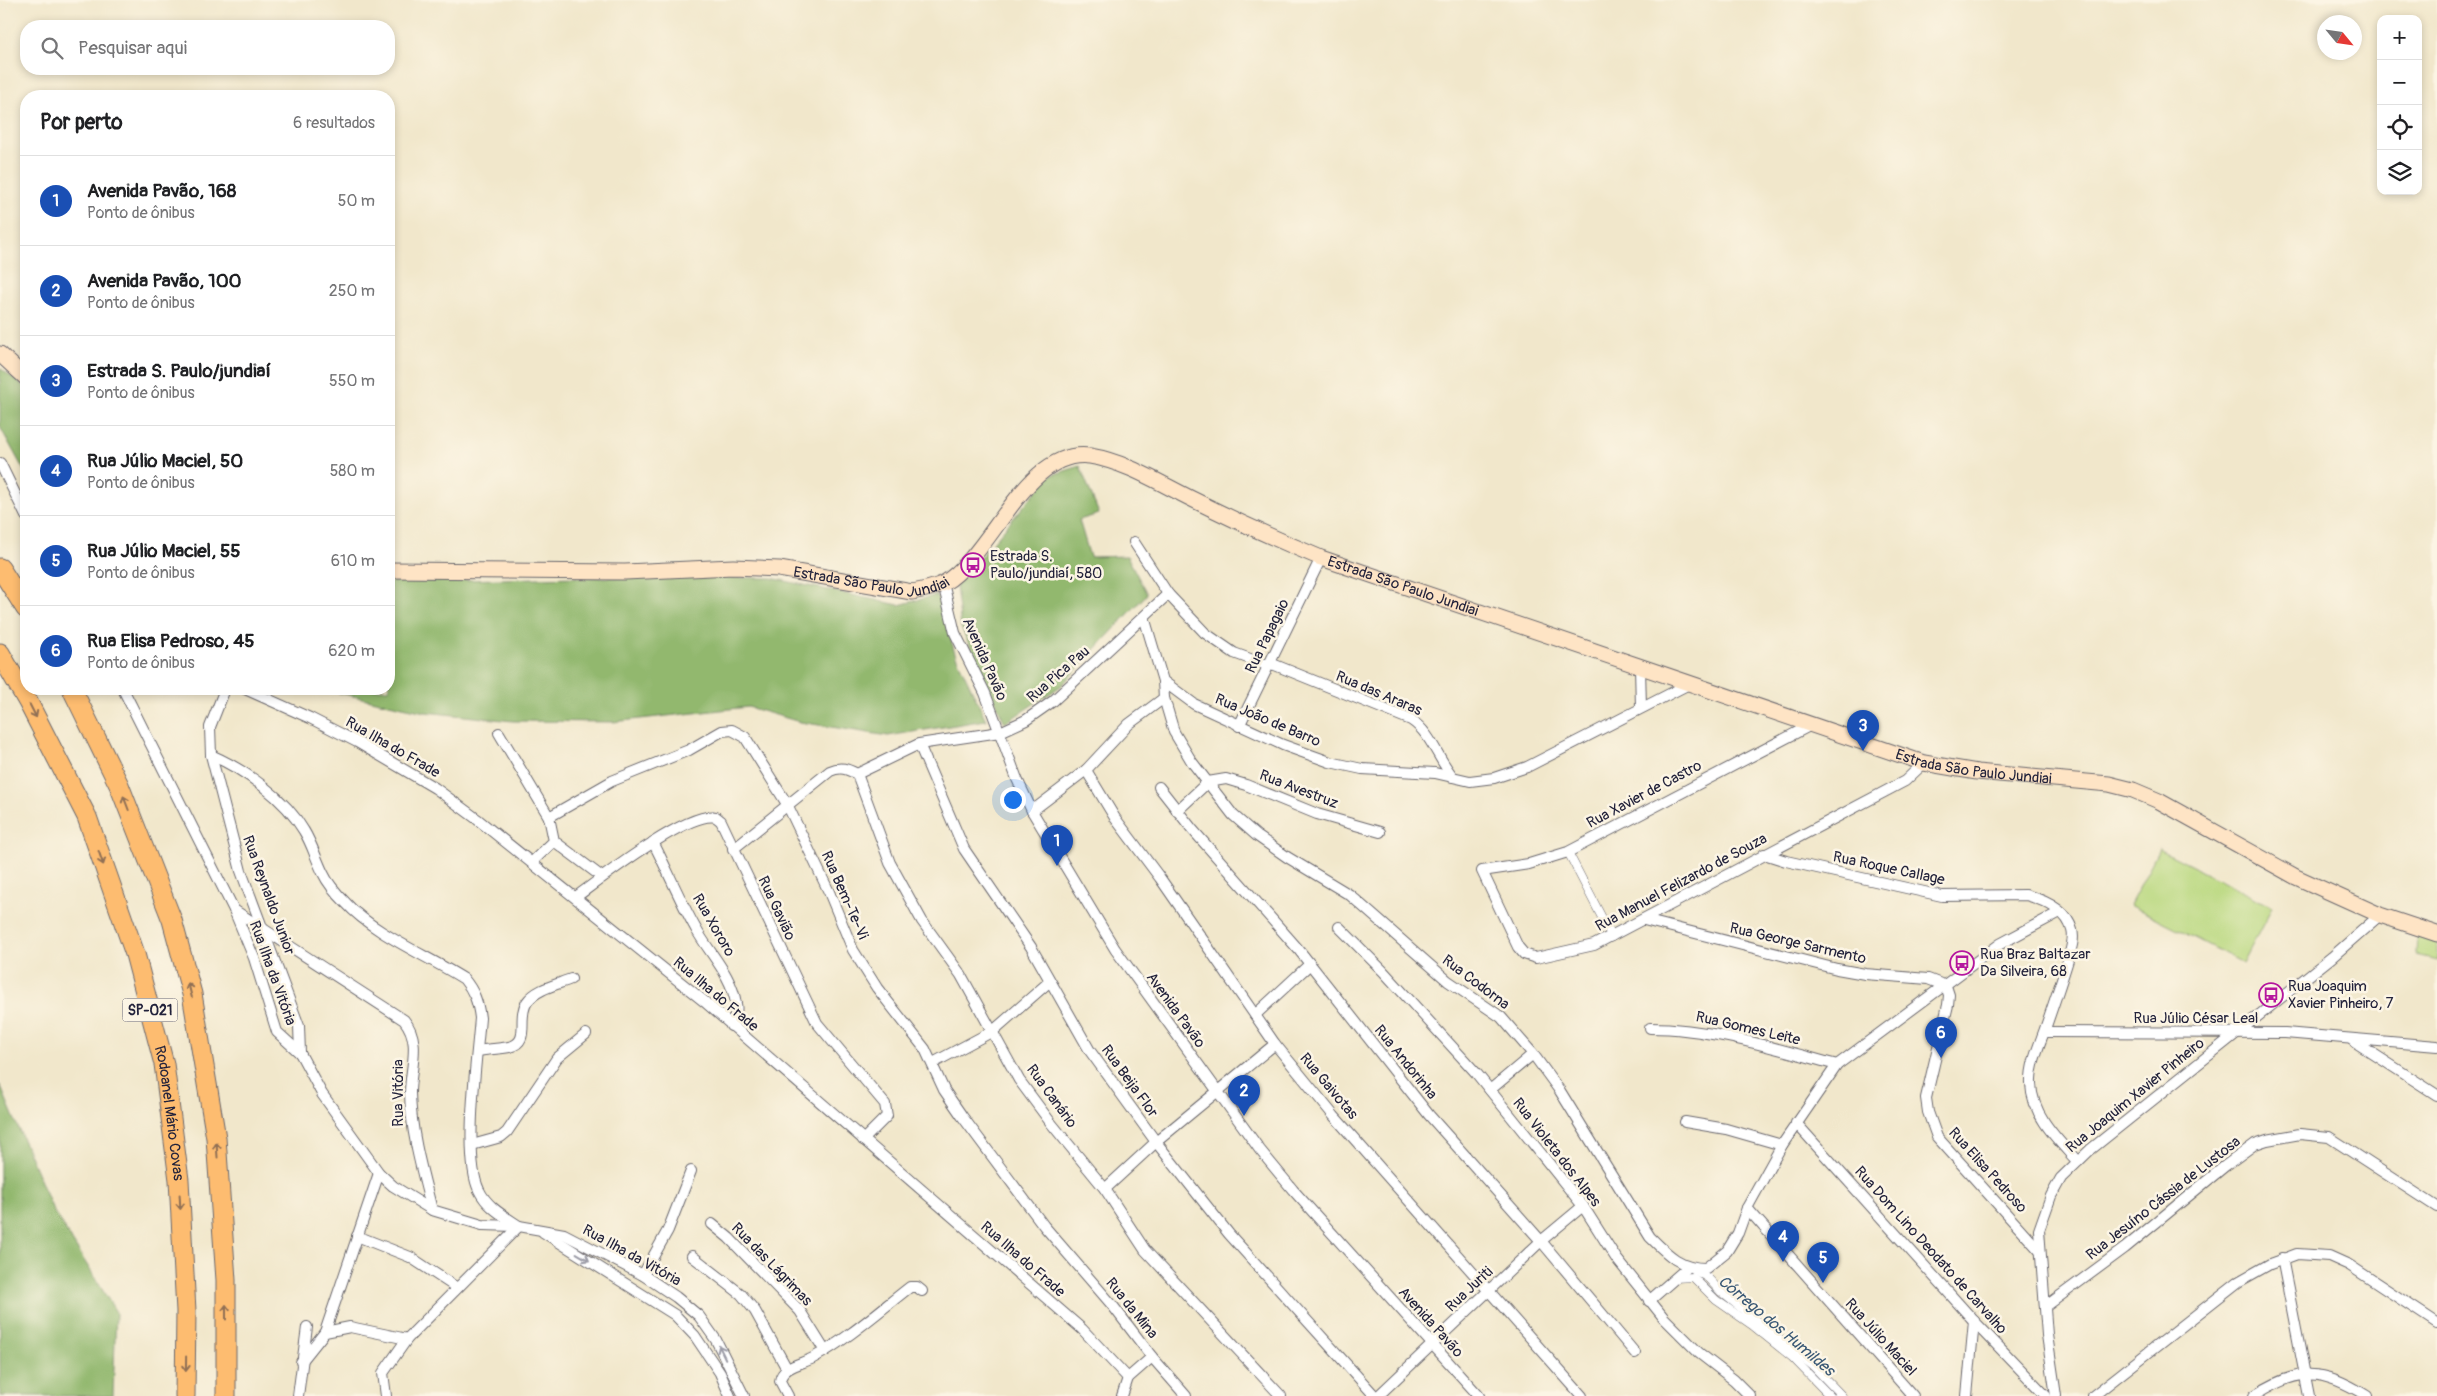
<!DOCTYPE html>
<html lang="pt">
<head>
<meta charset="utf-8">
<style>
	body { margin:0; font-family:Pangolin,sans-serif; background:#f2f2f2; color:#202124 }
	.controls { position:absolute; right:15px; top:15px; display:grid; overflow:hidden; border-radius:10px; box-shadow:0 2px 8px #0003 }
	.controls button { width:45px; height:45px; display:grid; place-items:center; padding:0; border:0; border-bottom:1px solid #e0e0e0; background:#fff; color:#202124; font:25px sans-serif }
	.compass { position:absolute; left:2317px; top:15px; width:45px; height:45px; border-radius:50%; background:#fff; box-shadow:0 2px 8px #0003; rotate:119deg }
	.you { position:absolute; left:1012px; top:799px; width:18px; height:18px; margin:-12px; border:4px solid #fff; border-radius:50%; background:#1a73e8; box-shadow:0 0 0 8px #1a73e833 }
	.badge { display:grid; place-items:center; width:32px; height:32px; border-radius:50%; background:#0f766e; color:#fff; font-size:16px; font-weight:700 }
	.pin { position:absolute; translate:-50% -41px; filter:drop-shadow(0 1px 2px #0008) }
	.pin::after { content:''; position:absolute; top:26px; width:18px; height:15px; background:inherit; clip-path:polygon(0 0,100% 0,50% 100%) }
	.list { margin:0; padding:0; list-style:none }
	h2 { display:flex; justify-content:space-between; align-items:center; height:65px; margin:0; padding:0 20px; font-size:21px }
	h2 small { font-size:16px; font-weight:400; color:#757577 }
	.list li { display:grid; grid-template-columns:32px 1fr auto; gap:15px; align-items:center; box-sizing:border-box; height:90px; padding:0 20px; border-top:1px solid #e0e0e0 }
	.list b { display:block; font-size:19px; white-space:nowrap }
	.list p { margin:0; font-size:16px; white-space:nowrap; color:#757577 }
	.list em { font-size:16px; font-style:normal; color:#757577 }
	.icon { flex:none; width:28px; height:28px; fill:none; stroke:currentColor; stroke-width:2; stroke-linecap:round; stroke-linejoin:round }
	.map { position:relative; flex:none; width:2437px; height:1396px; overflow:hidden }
	.search { position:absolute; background:#fff; box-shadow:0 2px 8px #0003; left:20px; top:20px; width:375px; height:55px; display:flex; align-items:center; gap:12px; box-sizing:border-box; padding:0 18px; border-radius:20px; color:#757577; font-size:19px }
	.panel { position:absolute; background:#fff; box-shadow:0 2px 8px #0003; left:20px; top:90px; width:375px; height:605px; border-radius:20px }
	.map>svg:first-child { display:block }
	.green { fill:#b9d87f; stroke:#6e7d5d }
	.forest { fill:#92b86e; stroke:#5a6d54 }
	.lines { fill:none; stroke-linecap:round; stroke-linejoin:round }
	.stream { stroke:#63bbe0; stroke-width:3 }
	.pedestrian-casing { stroke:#6a676d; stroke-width:9 }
	.minor-casing { stroke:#6a676d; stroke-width:12 }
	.secondary-casing { stroke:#6a676d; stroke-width:17 }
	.motorway-casing { stroke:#6a676d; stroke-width:21 }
	.pedestrian { stroke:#fff; stroke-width:8 }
	.minor { stroke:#fff; stroke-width:10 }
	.secondary { stroke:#fee4c5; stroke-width:15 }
	.motorway { stroke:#fdbc6f; stroke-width:19 }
	.oneway { stroke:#906f55 }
	.oneway2 { stroke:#9c9ca7 }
	.labels { text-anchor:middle; stroke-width:5; stroke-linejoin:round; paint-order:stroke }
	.shield { fill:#fcf5e5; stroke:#63616e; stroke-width:1 }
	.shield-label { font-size:14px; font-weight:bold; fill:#22223b }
	.poi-label { font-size:15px; fill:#22223b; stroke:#fcf5e5; text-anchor:start }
	.street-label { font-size:15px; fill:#22223b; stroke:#fcf5e5 }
	.water-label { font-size:16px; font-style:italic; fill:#395875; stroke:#fcf5e5 }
</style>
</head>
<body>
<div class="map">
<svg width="2437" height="1396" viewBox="0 0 2437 1396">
	<rect width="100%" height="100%" fill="#fcf5e5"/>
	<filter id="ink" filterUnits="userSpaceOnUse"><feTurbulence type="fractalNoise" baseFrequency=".02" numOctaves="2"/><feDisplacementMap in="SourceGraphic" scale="10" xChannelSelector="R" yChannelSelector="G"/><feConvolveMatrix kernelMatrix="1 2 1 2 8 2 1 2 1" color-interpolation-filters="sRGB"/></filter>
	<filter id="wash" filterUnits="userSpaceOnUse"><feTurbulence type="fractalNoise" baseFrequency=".0096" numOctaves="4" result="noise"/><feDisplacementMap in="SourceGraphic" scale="20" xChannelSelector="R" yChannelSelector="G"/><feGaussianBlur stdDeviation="1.12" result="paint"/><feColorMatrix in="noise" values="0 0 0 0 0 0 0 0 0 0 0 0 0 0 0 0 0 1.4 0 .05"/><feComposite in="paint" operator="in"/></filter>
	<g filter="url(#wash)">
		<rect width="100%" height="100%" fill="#f1e7cb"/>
		<g class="green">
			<path d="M2159,849L2272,907L2243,963L2130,905Z"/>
			<path d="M2417,936L2437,939V960L2416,955Z"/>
		</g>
		<g class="forest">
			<path d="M0,368L26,388V474L0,427Z"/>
			<path d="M1080,466L1099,514L1079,520L1090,557L1127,556L1147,594L1061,686L1005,723L961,627L956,586L1049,476Z"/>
			<path d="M576,577L771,578L899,605L937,595L956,656L986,720L888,736L800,722L748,707L613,722L513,721L425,712L322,689H389V582Z"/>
			<path d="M0,1085L53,1210L116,1312L113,1396H0Z"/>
		</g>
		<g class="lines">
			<path class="stream" d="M1697,1275L1717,1293"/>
		</g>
	</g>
	<g filter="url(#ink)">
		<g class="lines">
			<g class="pedestrian-casing">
				<g id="pedestrian">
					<path d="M1568,852L1612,937"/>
					<path d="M1692,1268L1708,1278L1721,1292L1814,1367L1842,1396"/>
					<path d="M1675,1278L1693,1277L1716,1300L1752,1325L1793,1358L1830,1396"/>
				</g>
			</g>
			<g class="minor-casing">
				<g id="minor">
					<path d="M0,463L26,516"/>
					<path d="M1134,542L1168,594L1205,633L1234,653L1269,666"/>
					<path d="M943,583L955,633L985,693L1017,779L1032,811L1115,949L1260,1150L1293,1190L1479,1396"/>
					<path d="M1144,617L1163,681L1194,704L1283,745L1330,762L1362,769L1435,773L1470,781L1494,778L1527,767L1691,683"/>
					<path d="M1270,663L1411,720C1431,733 1438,759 1453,777"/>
					<path d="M1640,667L1641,707"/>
					<path d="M1163,681L1164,698L1174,732L1192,762L1233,815L1257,836L1287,857L1350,895L1448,981L1501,1017L1533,1054L1560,1091L1650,1237C1667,1254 1680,1268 1706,1268L1727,1251L1738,1233L1747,1208L1782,1145L1837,1065L2000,944L2060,912"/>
					<path d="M123,689L234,910L254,958L277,1032L300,1053L322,1094L379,1173L393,1186L432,1210L482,1225L519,1226L564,1234L643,1275L676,1297L699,1316L716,1340L744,1396"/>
					<path d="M225,689L210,727L211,755L241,871L299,1026L300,1053"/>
					<path d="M245,689L310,718L357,742L435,788L477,819L705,1002L1082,1329L1128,1378"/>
					<path d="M1813,724L1568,852L1529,864L1482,871L1518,947L1524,954L1536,958L1594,945L1905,781L1924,763"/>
					<path d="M1239,726L1321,558"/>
					<path d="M499,733L549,817L554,841L532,862"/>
					<path d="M919,744L964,849L1031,947L1090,1051L1156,1142L1229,1234L1375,1396"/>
					<path d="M211,755C245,770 285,798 304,831C312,844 316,859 323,873C328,884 337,894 346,903C374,934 428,956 464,979C474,991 478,1002 480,1018C477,1057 463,1158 479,1190C487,1207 504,1216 519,1226L407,1339L383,1373L386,1396"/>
					<path d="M1086,770L1115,818L1160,878L1275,1044L1334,1116L1582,1396"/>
					<path d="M857,774L890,863L922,921L961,975L1019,1080L1051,1123L1105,1189L1145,1250L1281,1396"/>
					<path d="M857,774L919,744L1000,732L1026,720L1053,701L1168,594"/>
					<path d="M1159,787L1192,829L1299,950L1429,1115L1541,1241L1635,1353"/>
					<path d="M1032,811L1086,770L1129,724L1164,698"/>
					<path d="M1177,811L1208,782L1226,779L1246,785L1317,814L1380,832"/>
					<path d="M549,817L612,781L689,750L722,731L732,730L745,737L787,804L829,892L853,950L877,988L925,1049L944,1090L962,1116L1044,1226L1113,1306L1152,1357L1186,1396"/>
					<path d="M554,841L602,877"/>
					<path d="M653,842C668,871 680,901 696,929C709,953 732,975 736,1004C738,1012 734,1019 731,1026"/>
					<path d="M733,849L830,771C841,766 847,769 857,774"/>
					<path d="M1764,854L1786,861L1942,896L2026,895C2044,900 2067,910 2072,930C2075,940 2070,951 2068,960C2061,983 2053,1006 2045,1029C2039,1046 2030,1065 2031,1084C2032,1115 2057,1139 2077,1161"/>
					<path d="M576,897C600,879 689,810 716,817L721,821L817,1023L885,1104L887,1116L863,1140"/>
					<path d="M234,910L404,1020C422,1042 410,1067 410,1093C411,1133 422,1171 432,1210"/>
					<path d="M1644,920L1837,969L1865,974L1928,979L1946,986L1949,995L1948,1005L1926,1098L1928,1112L1937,1137L2040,1251"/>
					<path d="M1339,927L1383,971L1477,1074L1583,1206L1616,1258L1664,1318L1699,1353L1734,1380L1750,1396"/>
					<path d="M1255,1015L1310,964"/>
					<path d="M1650,1028C1711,1028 1778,1049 1837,1065"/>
					<path d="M2045,1032L2285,1033L2437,1046"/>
					<path d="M2352,1040L2437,1095"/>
					<path d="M478,1051C488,1049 499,1049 509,1047C532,1042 516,1018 527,1002C536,989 556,985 571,979"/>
					<path d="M933,1063L993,1031L1049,982"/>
					<path d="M1490,1090L1533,1054"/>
					<path d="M1685,1122L1726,1129L1782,1145"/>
					<path d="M1796,1123L1974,1321L2046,1396"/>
					<path d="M472,1145L501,1137L507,1132L557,1058L586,1034"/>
					<path d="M1105,1189L1156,1142L1275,1044"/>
					<path d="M1747,1208L1913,1396"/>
					<path d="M712,1224L729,1238L800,1311L825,1351"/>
					<path d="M543,1232L675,1315L695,1336L720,1373L730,1396"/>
					<path d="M357,1236L410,1257L457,1288"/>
					<path d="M692,1256L741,1294L755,1311L787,1369"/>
					<path d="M2282,1258L2309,1396"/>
					<path d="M643,1275L668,1230L691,1171"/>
					<path d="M1649,1301L1688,1267"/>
					<path d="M2045,1307L2125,1248L2225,1166L2255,1144L2267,1140L2300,1134L2329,1137L2437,1207"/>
					<path d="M325,1332L379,1173"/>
					<path d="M301,1362L325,1332L350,1327L407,1339"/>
					<path d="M298,1396L307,1327"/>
					<path d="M788,1396L780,1381C782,1366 802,1364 813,1358C848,1339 879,1311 910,1287H917L922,1291"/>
					<path d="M1122,1396L1128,1378L1152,1357"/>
					<path d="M1378,1396L1541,1241L1583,1206"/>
					<path d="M1967,1396L1974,1321"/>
					<path d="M2056,1396L2047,1335L2039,1230L2051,1196L2061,1178L2090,1150L2332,957L2380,915"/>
					<path d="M2093,1396L2238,1282L2270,1264L2297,1254L2329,1256L2349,1265L2437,1323"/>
					<path d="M2254,1396C2298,1367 2322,1368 2367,1396"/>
				</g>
			</g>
			<g class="secondary-casing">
				<g id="secondary">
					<path d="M0,354L26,378"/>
					<path id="s1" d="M389,570L625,572L733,567L779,569L912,592C923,590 934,588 944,583C993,554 1026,447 1090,456C1127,462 1161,484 1194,500C1236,521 1278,540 1321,558L1924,763L1977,772L2109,784L2133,790L2159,801L2296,877L2380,915L2437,934"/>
				</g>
			</g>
			<g class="motorway-casing">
				<g id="motorway">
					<path d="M0,568L26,609"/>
					<path id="s2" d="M0,653L28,702L87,817L135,954L164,1064L179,1180L186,1311L185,1396"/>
					<path d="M72,689L119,785L172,920L192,994L216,1138L226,1280V1396"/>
				</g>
			</g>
			<use href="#pedestrian" class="pedestrian"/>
			<use href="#minor" class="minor"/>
			<use href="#secondary" class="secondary"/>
			<use href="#motorway" class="motorway"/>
		</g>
		<defs><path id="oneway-shaft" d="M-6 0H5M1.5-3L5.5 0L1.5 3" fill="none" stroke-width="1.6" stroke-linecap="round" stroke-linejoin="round" transform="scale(1.25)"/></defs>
		<g class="oneway">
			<use href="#oneway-shaft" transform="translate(33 711) rotate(63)"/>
			<use href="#oneway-shaft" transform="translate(126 803) rotate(-111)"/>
			<use href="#oneway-shaft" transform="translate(101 858) rotate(71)"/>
			<use href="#oneway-shaft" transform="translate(190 990) rotate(-104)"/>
			<use href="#oneway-shaft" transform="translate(217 1150) rotate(-94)"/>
			<use href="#oneway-shaft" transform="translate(180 1202) rotate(87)"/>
			<use href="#oneway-shaft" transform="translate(226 1312) rotate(-90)"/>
			<use href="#oneway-shaft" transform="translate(186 1364) rotate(91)"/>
		</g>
		<g class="oneway2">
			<use href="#oneway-shaft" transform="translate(583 1257) rotate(31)"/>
			<use href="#oneway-shaft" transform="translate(722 1352) rotate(-116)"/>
		</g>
	</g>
	<defs>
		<g id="bus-ring" transform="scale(1.25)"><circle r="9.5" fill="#fcf5e5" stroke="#b5179e" stroke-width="1.5"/><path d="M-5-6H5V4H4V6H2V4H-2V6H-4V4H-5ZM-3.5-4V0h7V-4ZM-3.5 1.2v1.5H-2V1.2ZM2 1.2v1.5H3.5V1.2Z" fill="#b5179e"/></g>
	</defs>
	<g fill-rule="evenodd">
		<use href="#bus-ring" x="973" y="565"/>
		<use href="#bus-ring" x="1962" y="963"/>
		<use href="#bus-ring" x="2271" y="995"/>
	</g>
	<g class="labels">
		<rect class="shield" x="122.5" y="998.5" width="55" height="23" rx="4"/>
		<g class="shield-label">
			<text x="150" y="1015">SP-021</text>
		</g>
		<g class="poi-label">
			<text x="990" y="561">Estrada S.<tspan x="990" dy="17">Paulo/jundiaí, 580</tspan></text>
			<text x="1980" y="959">Rua Braz Baltazar<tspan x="1980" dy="17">Da Silveira, 68</tspan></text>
			<text x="2288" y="991">Rua Joaquim<tspan x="2288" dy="17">Xavier Pinheiro, 7</tspan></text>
		</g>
		<g class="street-label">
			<text dy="5" stroke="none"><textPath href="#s1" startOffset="484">Estrada São Paulo Jundiai</textPath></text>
			<text dy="5" stroke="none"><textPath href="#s1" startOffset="1099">Estrada São Paulo Jundiai</textPath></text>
			<text transform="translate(1267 636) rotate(-64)" y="5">Rua Papagaio</text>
			<text transform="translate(985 659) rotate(66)" y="5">Avenida Pavão</text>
			<text transform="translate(1058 674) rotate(-41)" y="5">Rua Pica Pau</text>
			<text transform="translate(1379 693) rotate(23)" y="5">Rua das Araras</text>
			<text transform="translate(1268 720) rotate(23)" y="5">Rua João de Barro</text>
			<text transform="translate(393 747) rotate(30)" y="5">Rua Ilha do Frade</text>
			<text dy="5" stroke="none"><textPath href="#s1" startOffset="1699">Estrada São Paulo Jundiai</textPath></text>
			<text transform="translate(1299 789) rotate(21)" y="5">Rua Avestruz</text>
			<text transform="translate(1644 794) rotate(-28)" y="5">Rua Xavier de Castro</text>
			<text transform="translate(1889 868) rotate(12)" y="5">Rua Roque Callage</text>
			<text transform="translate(1681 882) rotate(-28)" y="5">Rua Manuel Felizardo de Souza</text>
			<text transform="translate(269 895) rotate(70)" y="5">Rua Reynaldo Junior</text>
			<text transform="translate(845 895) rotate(66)" y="5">Rua Bem-Te-Vi</text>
			<text transform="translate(777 908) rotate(65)" y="5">Rua Gavião</text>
			<text transform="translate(714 925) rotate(60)" y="5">Rua Xororo</text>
			<text transform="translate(1798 943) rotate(13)" y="5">Rua George Sarmento</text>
			<text transform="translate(273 973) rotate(70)" y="5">Rua Ilha da Vitória</text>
			<text transform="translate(1476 982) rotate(37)" y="5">Rua Codorna</text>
			<text transform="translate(716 994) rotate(40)" y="5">Rua Ilha do Frade</text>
			<text transform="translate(1176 1010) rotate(54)" y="5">Avenida Pavão</text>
			<text x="2196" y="1023">Rua Júlio César Leal</text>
			<text transform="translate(1748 1028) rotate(13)" y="5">Rua Gomes Leite</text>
			<text transform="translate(1406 1062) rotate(51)" y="5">Rua Andorinha</text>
			<text transform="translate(1130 1081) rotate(54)" y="5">Rua Beija Flor</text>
			<text transform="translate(1329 1086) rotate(50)" y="5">Rua Gaivotas</text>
			<text transform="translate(398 1093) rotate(-90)" y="5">Rua Vitória</text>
			<text transform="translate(2135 1095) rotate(-39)" y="5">Rua Joaquim Xavier Pinheiro</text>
			<text transform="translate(1052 1096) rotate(54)" y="5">Rua Canário</text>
			<text dy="5" stroke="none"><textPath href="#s2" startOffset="494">Rodoanel Mário Covas</textPath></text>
			<text transform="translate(1557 1152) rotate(52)" y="5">Rua Violeta dos Alpes</text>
			<text transform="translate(1988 1170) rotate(48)" y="5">Rua Elisa Pedroso</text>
			<text transform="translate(2163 1198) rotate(-38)" y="5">Rua Jesuíno Cássia de Lustosa</text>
			<text transform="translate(1931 1250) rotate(48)" y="5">Rua Dom Lino Deodato de Carvalho</text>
			<text transform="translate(632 1255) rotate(29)" y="5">Rua Ilha da Vitória</text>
			<text transform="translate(1023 1259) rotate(41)" y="5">Rua Ilha do Frade</text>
			<text transform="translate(772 1264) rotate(46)" y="5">Rua das Lágrimas</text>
			<text transform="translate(1469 1289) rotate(-43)" y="5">Rua Juriti</text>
			<text transform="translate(1132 1308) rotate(51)" y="5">Rua da Mina</text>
			<text transform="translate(1431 1322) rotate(48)" y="5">Avenida Pavão</text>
			<text transform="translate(1881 1337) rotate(48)" y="5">Rua Júlio Maciel</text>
		</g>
		<g class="water-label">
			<text transform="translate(1777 1325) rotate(40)" y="6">Córrego dos Humildes</text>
		</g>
	</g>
</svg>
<div class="controls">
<button>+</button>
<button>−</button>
<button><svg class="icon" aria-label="locate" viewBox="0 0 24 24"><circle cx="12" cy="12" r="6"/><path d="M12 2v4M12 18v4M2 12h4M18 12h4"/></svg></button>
<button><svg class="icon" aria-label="layers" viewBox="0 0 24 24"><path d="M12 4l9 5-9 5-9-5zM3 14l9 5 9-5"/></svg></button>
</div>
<svg class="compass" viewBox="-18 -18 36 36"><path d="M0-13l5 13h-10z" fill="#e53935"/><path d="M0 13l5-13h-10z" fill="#757577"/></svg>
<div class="you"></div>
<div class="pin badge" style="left:1057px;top:866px;background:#1a4fb4">1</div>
<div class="pin badge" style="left:1244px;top:1116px;background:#1a4fb4">2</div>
<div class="pin badge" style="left:1863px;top:751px;background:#1a4fb4">3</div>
<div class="pin badge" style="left:1783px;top:1262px;background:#1a4fb4">4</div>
<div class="pin badge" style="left:1823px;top:1283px;background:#1a4fb4">5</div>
<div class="pin badge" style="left:1941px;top:1058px;background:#1a4fb4">6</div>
<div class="search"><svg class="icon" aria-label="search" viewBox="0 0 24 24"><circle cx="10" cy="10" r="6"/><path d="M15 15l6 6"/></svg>Pesquisar aqui</div>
<section class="panel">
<h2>Por perto<small>6 resultados</small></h2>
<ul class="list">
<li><span class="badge" style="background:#1a4fb4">1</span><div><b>Avenida Pavão, 168</b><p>Ponto de ônibus</p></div><em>50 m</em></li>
<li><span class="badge" style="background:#1a4fb4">2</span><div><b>Avenida Pavão, 100</b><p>Ponto de ônibus</p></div><em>250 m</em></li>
<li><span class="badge" style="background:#1a4fb4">3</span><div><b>Estrada S. Paulo/jundiaí</b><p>Ponto de ônibus</p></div><em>550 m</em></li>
<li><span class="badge" style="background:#1a4fb4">4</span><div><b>Rua Júlio Maciel, 50</b><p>Ponto de ônibus</p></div><em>580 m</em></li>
<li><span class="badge" style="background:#1a4fb4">5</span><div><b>Rua Júlio Maciel, 55</b><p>Ponto de ônibus</p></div><em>610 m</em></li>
<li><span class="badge" style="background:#1a4fb4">6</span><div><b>Rua Elisa Pedroso, 45</b><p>Ponto de ônibus</p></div><em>620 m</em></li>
</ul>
</section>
</div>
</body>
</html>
